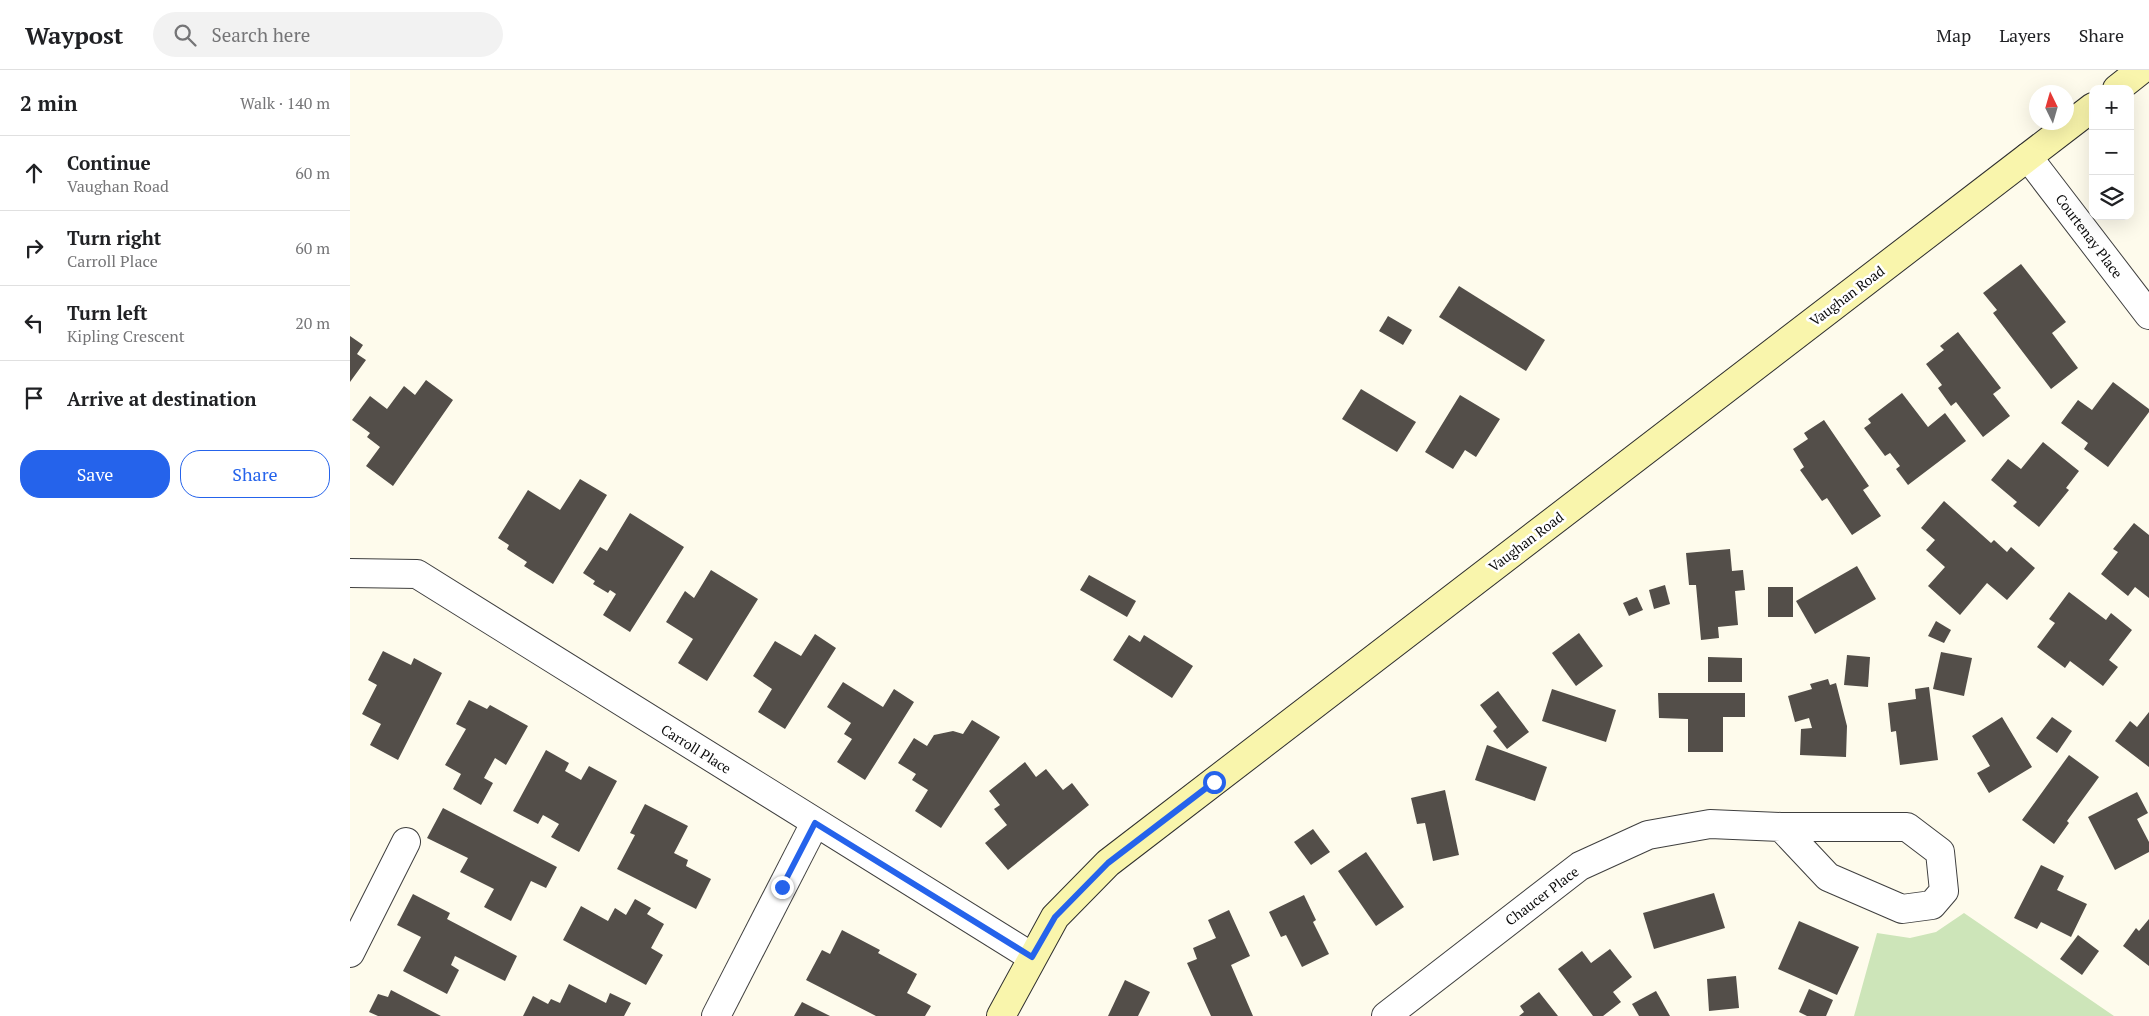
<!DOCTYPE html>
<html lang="en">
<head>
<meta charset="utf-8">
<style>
	body { margin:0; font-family:"PT Serif",serif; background:#f2f2f2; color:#202124 }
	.controls { position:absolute; right:15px; top:15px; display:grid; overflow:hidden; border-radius:10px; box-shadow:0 5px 20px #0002 }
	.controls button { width:45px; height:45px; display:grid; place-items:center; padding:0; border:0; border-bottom:1px solid #e0e0e0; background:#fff; color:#202124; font:25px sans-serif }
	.compass { position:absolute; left:1679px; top:15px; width:45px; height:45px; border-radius:50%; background:#fff; box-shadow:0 5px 20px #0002; rotate:355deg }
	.stop { position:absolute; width:15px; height:15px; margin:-11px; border:4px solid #2563eb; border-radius:50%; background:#fff }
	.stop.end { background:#2563eb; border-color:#fff; box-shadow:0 1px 5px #0008 }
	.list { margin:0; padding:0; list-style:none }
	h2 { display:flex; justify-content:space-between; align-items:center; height:65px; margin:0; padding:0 20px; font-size:21px }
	h2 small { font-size:16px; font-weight:400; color:#757577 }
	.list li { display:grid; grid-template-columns:32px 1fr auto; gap:15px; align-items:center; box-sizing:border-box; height:75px; padding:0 20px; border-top:1px solid #e0e0e0 }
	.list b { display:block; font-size:19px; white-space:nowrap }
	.list p { margin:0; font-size:16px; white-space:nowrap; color:#757577 }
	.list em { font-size:16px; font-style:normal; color:#757577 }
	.actions { display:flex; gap:10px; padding:15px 20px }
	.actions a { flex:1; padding:11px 0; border:1px solid #2563eb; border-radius:20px; text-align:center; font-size:18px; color:#2563eb }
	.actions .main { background:#2563eb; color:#fff }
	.icon { flex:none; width:28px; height:28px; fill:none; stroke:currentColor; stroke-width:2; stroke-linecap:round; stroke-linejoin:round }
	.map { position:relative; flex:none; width:1799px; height:946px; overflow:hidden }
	header { display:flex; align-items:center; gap:30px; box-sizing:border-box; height:70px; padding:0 25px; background:#fff; border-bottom:1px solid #e0e0e0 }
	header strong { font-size:24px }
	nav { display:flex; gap:28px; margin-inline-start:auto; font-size:18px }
	.search { width:350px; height:45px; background:#f2f2f2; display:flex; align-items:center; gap:12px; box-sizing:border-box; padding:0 18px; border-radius:28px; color:#757577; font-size:19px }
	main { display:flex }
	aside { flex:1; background:#fff }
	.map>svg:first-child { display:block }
	.green { fill:#cde5b9 }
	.building { fill:#534e49 }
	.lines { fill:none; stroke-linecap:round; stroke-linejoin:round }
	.street-casing { stroke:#3f3f3f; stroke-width:30 }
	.secondary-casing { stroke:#2e2e2e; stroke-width:30 }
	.street { stroke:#fff; stroke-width:28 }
	.secondary { stroke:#f9f5ac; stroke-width:28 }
	.route { stroke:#2563eb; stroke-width:6 }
	.labels { text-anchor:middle; stroke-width:5; stroke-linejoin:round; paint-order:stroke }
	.street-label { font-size:14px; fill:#0c0c0c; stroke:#fff }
</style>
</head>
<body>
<header>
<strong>Waypost</strong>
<div class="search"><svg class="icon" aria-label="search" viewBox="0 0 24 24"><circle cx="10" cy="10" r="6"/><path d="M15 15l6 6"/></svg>Search here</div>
<nav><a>Map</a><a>Layers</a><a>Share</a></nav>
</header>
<main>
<aside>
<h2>2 min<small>Walk · 140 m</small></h2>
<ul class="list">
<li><svg class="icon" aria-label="ahead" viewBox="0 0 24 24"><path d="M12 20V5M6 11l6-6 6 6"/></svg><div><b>Continue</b><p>Vaughan Road</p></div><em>60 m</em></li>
<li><svg class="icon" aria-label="right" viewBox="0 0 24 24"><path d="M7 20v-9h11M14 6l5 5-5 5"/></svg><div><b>Turn right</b><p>Carroll Place</p></div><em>60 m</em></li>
<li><svg class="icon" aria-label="left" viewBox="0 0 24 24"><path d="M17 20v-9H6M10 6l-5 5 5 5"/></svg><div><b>Turn left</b><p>Kipling Crescent</p></div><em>20 m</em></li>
<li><svg class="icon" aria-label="arrive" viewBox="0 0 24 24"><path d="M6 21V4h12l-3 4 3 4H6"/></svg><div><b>Arrive at destination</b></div></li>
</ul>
<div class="actions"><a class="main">Save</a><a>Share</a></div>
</aside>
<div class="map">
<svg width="1799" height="946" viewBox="0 0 1799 946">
	<rect width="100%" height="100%" fill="#fefbec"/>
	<path class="green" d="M1614,843L1764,946H1504L1527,863L1560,868L1586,862Z"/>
	<g class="building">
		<path d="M1671,194L1716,252L1702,263L1728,298L1701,319L1643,243L1647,240L1633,223Z"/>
		<path d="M1109,216L1195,270L1176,301L1089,247Z"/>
		<path d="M1038,246L1062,260L1053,275L1029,261Z"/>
		<path d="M1608,262L1651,318L1643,324L1660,346L1633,367L1606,332L1601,336L1588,318L1592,315L1576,294L1594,280L1590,276Z"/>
		<path d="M0,266L13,275L7,284L16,290L0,312Z"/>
		<path d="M76,310L103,330L43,416L16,396L30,377L17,367L20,363L2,350L20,326L37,339L54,316L65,325Z"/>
		<path d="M1763,312L1799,339V342L1758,397L1734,379L1738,373L1711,353L1728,330L1742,340Z"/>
		<path d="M1011,319L1066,352L1047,382L992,349Z"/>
		<path d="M1552,323L1578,357L1595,343L1616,371L1558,415L1546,399L1550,396L1540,383L1535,386L1514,358L1521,353L1518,349Z"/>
		<path d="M1110,325L1150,349L1126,387L1115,380L1103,399L1075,382Z"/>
		<path d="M1474,350L1519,416L1513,420L1531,446L1502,465L1477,428L1472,431L1450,400L1454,397L1443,379L1458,369L1454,363Z"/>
		<path d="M1693,372L1729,401L1716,418L1719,420L1689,457L1663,436L1667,432L1641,410L1658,389L1671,399Z"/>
		<path d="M230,409L257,425L203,514L174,496L177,492L157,479L159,475L148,468L178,420L210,440Z"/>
		<path d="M1594,431L1641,473L1644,470L1657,482L1661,477L1685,498L1657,530L1637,513L1610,545L1578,516L1595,497L1576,480L1585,470L1571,458Z"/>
		<path d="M280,443L334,477L280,562L253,545L266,524L260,520L258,523L243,514L245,511L233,503L250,477L257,481Z"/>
		<path d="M1784,453L1799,465V528L1785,517L1778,526L1751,504L1768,482L1763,479Z"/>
		<path d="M1380,479L1382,501L1393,500L1395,520L1385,521L1388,555L1368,557L1369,568L1351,570L1346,515H1339L1336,483Z"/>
		<path d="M1507,496L1526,529L1465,564L1446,531Z"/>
		<path d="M361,500L408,529L357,611L328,593L343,569L316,552L335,521L344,528Z"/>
		<path d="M739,505L786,531L777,547L730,520Z"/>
		<path d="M1315,515L1320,534L1304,539L1299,520Z"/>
		<rect x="1418" y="517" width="25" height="30"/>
		<path d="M1719,522L1756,550L1761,543L1782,560L1759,590L1768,597L1753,616L1720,591L1715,598L1687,577L1705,553L1699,549Z"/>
		<path d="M1287,527L1293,540L1279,546L1273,533Z"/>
		<path d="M1586,551L1601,560L1594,573L1578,566Z"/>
		<path d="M1229,563L1253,596L1226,616L1202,583Z"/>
		<path d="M465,564L486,578L435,659L408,642L422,619L403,606L425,571L451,586Z"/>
		<path d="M779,565L790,572L794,565L843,596L822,628L763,590Z"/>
		<path d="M33,581L61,595L64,588L92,603L48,690L20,675L31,654L12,644L27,615L18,610Z"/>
		<path d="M1591,582L1622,588L1614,626L1583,619Z"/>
		<path d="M1497,585L1520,587L1518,617L1494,615Z"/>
		<path d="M1358,587L1392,588V612H1358Z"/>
		<path d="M1478,609L1480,615L1486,613L1497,656L1496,687L1450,685L1451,659L1462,658L1459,648L1445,652L1438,626L1462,619L1460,614Z"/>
		<path d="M493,612L533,637L544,619L564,632L515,710L487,692L502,669L494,664L501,653L477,637Z"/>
		<path d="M1579,617L1588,690L1550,695L1546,661L1541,662L1538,633L1566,629L1565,619Z"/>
		<path d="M1202,619L1266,640L1256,672L1192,651Z"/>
		<path d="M1148,621L1179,662L1157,679L1143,661L1147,657L1130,635Z"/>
		<path d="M1308,623H1395V647H1373V682H1338V649L1309,648Z"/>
		<path d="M119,630L137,639L140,635L178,656L156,695L145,688L134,708L143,713L131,735L103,719L111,704L95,695L116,659L106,654Z"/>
		<path d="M1799,642V697L1765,671L1780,651L1787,657Z"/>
		<path d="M1652,647L1682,697L1639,723L1627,703L1640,696L1622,666Z"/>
		<path d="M1702,647L1722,661L1707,683L1686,668Z"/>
		<path d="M622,650L650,667L591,758L565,741L578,720L562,710L566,704L548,693L564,668L577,676L584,665L603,661L613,664Z"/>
		<path d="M1137,675L1197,697L1185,731L1125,710Z"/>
		<path d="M196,680L219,693L215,701L231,710L239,696L267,711L229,782L201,767L209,754L193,745L188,754L163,741Z"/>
		<path d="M1719,685L1749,707L1717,751L1719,753L1704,774L1672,750Z"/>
		<path d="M675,692L686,707L696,699L713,720L722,713L739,735L658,800L635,773L657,755L644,739L650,735L639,721Z"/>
		<path d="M1095,720L1109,785L1083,791L1075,753L1067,754L1061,728Z"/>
		<path d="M1787,722L1798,743L1787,749L1799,772V782L1765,800L1738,747Z"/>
		<path d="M295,734L338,756L324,783L338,790L336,796L361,809L346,839L267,799L285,765L280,763Z"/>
		<path d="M93,738L207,797L196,818L181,811L161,851L134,837L144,819L110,802L118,788L77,768Z"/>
		<path d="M963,759L980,782L961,795L944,772Z"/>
		<path d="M1016,782L1054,837L1026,856L988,801Z"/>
		<path d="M1691,795L1714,806L1707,820L1737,834L1721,867L1691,852L1687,859L1664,848Z"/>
		<path d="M1364,823L1375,858L1304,879L1293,843Z"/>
		<path d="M63,824L100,843L97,849L167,886L155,911L105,886L101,895L109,900L97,924L53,901L71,867L47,855Z"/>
		<path d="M954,825L966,850L963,852L979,884L952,897L936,865L931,867L919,842Z"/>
		<path d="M285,829L301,838L297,844L314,854L301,878L313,885L296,915L213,870L231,836L258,851L265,838L276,845Z"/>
		<path d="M879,840L900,886L881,895L903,946H861L837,893L847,889L843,878L866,868L858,850Z"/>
		<path d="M1799,849V896L1773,876L1786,858L1789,861Z"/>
		<path d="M1449,851L1509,877L1487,925L1428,899Z"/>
		<path d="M492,860L530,880L528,883L567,904L557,923L581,936L575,946H526L456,910L472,880L480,884Z"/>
		<path d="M1728,865L1749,881L1732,905L1710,889Z"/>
		<path d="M1260,879L1282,907L1263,922L1271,932L1253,946H1243L1208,899L1232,881L1241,893Z"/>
		<path d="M1386,906L1389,938L1359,941L1357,909Z"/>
		<path d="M775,910L800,922L788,946H758Z"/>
		<path d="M219,914L256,933L260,923L281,933L274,946H173L183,926L198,934L201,929L210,933Z"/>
		<path d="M1459,919L1483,930L1476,946H1457L1449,942Z"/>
		<path d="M41,920L91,946H28L19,942L28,924L38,927Z"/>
		<path d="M1306,921L1320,946H1289L1282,934Z"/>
		<path d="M1189,922L1208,946H1169L1174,942L1170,936Z"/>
		<path d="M452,932L480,946H444Z"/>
	</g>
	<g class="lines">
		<g class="street-casing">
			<g id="street">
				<path d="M1678,87L1799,245"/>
				<path d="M0,503L67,504L682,887"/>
				<path d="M0,883L56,772"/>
				<path d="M366,946L465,753"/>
				<path d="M1036,946L1230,796L1298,765L1360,754L1431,757H1557L1590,782L1594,821L1582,835L1552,839L1478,807L1431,757"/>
			</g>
		</g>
		<g class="secondary-casing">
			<g id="secondary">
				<path d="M1767,19L1791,0"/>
				<path d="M651,946L705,847L758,793L1743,37"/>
			</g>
		</g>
		<use href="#street" class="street"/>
		<use href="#secondary" class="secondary"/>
	</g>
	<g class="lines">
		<path class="route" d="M432,817L465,753L682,887L705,847L758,793L864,712"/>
	</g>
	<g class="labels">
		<g class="street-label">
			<text transform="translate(1739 166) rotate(53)" y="5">Courtenay Place</text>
			<text transform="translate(1497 226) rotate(-37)" y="5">Vaughan Road</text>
			<text transform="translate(1176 472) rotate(-37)" y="5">Vaughan Road</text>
			<text transform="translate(346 679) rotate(32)" y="5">Carroll Place</text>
			<text transform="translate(1192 826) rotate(-37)" y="5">Chaucer Place</text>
		</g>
	</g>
</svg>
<div class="controls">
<button>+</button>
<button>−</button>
<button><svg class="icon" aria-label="layers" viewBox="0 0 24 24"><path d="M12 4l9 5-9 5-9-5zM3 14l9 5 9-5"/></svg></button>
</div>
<svg class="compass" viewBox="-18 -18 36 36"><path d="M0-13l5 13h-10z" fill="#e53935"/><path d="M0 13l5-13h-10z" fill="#757577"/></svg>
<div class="stop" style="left:864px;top:712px"></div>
<div class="stop end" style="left:432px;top:817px"></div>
</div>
</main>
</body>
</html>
